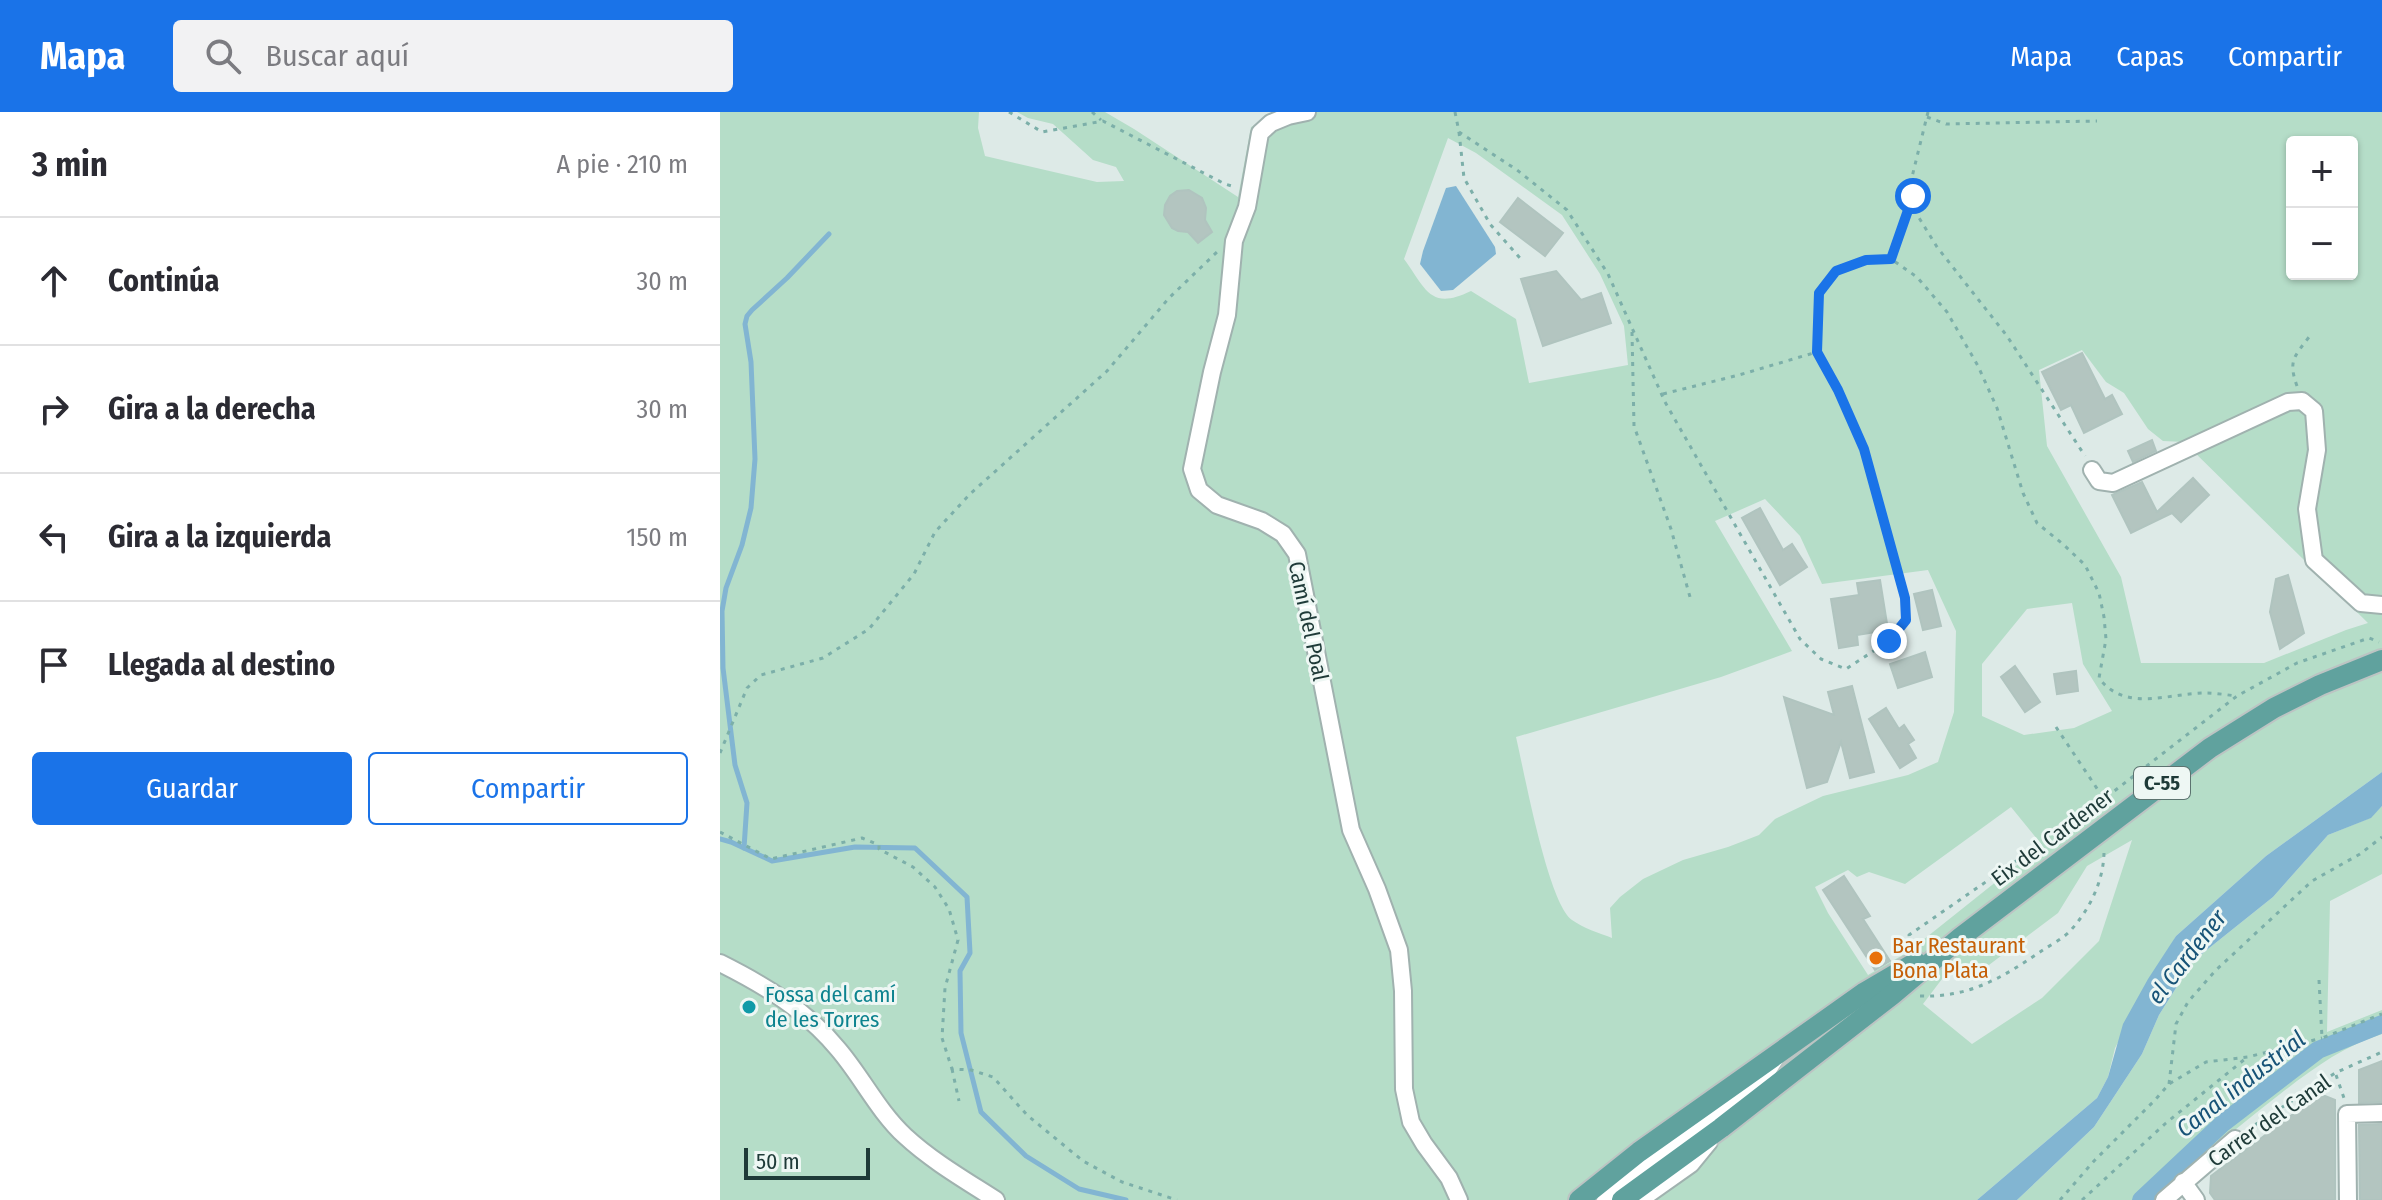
<!DOCTYPE html>
<html lang="es">
<head>
<meta charset="utf-8">
<style>
	body { margin:0; font-family:"Fira Sans Condensed",sans-serif; background:#f2f2f3; color:#2b2b33 }
	.controls { position:absolute; right:24px; top:24px; display:grid; overflow:hidden; border-radius:8px; box-shadow:0 2px 6px #0004 }
	.controls button { width:72px; height:72px; display:grid; place-items:center; padding:0; border:0; border-bottom:2px solid #e1e1e2; background:#fff; color:#2b2b33; font:40px sans-serif }
	.scale { position:absolute; left:24px; bottom:20px; width:126px; box-sizing:border-box; padding-left:8px; border:4px solid #1e3a38; border-top:0; font-size:22px; line-height:28px; white-space:nowrap; color:#1e3a38; -webkit-text-stroke:6px #eef7f4; paint-order:stroke }
	.stop { position:absolute; width:24px; height:24px; margin:-18px; border:6px solid #1a73e8; border-radius:50%; background:#fff }
	.stop.end { background:#1a73e8; border-color:#fff; box-shadow:0 2px 8px #0008 }
	.list { margin:0; padding:0; list-style:none }
	h2 { display:flex; justify-content:space-between; align-items:center; height:104px; margin:0; padding:0 32px; font-size:34px }
	h2 small { font-size:26px; font-weight:400; color:#7c7c81 }
	.list li { display:grid; grid-template-columns:52px 1fr auto; gap:24px; align-items:center; box-sizing:border-box; height:128px; padding:0 32px; border-top:2px solid #e1e1e2 }
	.list b { display:block; font-size:30px; white-space:nowrap }
	.list em { font-size:26px; font-style:normal; color:#7c7c81 }
	.actions { display:flex; gap:16px; padding:24px 32px }
	.actions a { flex:1; padding:18px 0; border:2px solid #1a73e8; border-radius:8px; text-align:center; font-size:28px; color:#1a73e8 }
	.actions .main { background:#1a73e8; color:#fff }
	.icon { flex:none; width:44px; height:44px; fill:none; stroke:currentColor; stroke-width:2; stroke-linecap:round; stroke-linejoin:round }
	.map { position:relative; flex:none; width:1662px; height:1088px; overflow:hidden }
	header { display:flex; align-items:center; gap:48px; box-sizing:border-box; height:112px; padding:0 40px; background:#1a73e8; color:#fff }
	header strong { font-size:38px }
	nav { display:flex; gap:44px; margin-inline-start:auto; font-size:28px }
	.search { width:560px; height:72px; background:#f2f2f3; display:flex; align-items:center; gap:20px; box-sizing:border-box; padding:0 28px; border-radius:8px; color:#7c7c81; font-size:30px }
	main { display:flex }
	aside { flex:1; background:#fff }
	.map>svg:first-child { display:block }
	.green { fill:#b5ddc8; fill-rule:evenodd }
	.water { fill:#82b5d2 }
	.lines { fill:none; stroke-linecap:round; stroke-linejoin:round }
	.stream { stroke:#82b5d2; stroke-width:5 }
	.canal { stroke:#82b5d2; stroke-width:18 }
	.building { fill:#b3c5c0; stroke:#b0c4bf; stroke-width:2 }
	.minor-casing { stroke:#a0b2af; stroke-width:20 }
	.major-casing { stroke:#bcc4c3; stroke-width:24 }
	.path { stroke:#7cafa9; stroke-width:3; stroke-dasharray:4 6; stroke-linecap:butt }
	.minor { stroke:#fff; stroke-width:16 }
	.major { stroke:#60a29e; stroke-width:20 }
	.route { stroke:#1a73e8; stroke-width:10 }
	.food-dot { fill:#e8710a; stroke:#eef7f4; stroke-width:3 }
	.culture-dot { fill:#0f9aa8; stroke:#eef7f4; stroke-width:3 }
	.labels { text-anchor:middle; stroke-width:6; stroke-linejoin:round; paint-order:stroke }
	.shield { fill:#eef7f4; stroke:#5c7370; stroke-width:2 }
	.shield-label { font-size:20px; font-weight:bold; fill:#1e3a38 }
	.street-label { font-size:22px; fill:#1e3a38; stroke:#eef7f4 }
	.food-label { font-size:22px; fill:#c56008; stroke:#eef7f4; text-anchor:start }
	.culture-label { font-size:22px; fill:#0d838f; stroke:#eef7f4; text-anchor:start }
	.water-label { font-size:24px; font-style:italic; fill:#175377; stroke:#eef7f4 }
</style>
</head>
<body>
<header>
<strong>Mapa</strong>
<div class="search"><svg class="icon" aria-label="search" viewBox="0 0 24 24"><circle cx="10" cy="10" r="6"/><path d="M15 15l6 6"/></svg>Buscar aquí</div>
<nav><a>Mapa</a><a>Capas</a><a>Compartir</a></nav>
</header>
<main>
<aside>
<h2>3 min<small>A pie · 210 m</small></h2>
<ul class="list">
<li><svg class="icon" aria-label="ahead" viewBox="0 0 24 24"><path d="M12 20V5M6 11l6-6 6 6"/></svg><div><b>Continúa</b></div><em>30 m</em></li>
<li><svg class="icon" aria-label="right" viewBox="0 0 24 24"><path d="M7 20v-9h11M14 6l5 5-5 5"/></svg><div><b>Gira a la derecha</b></div><em>30 m</em></li>
<li><svg class="icon" aria-label="left" viewBox="0 0 24 24"><path d="M17 20v-9H6M10 6l-5 5 5 5"/></svg><div><b>Gira a la izquierda</b></div><em>150 m</em></li>
<li><svg class="icon" aria-label="arrive" viewBox="0 0 24 24"><path d="M6 21V4h12l-3 4 3 4H6"/></svg><div><b>Llegada al destino</b></div></li>
</ul>
<div class="actions"><a class="main">Guardar</a><a>Compartir</a></div>
</aside>
<div class="map">
<svg width="1662" height="1088" viewBox="0 0 1662 1088">
	<rect width="100%" height="100%" fill="#ddeae7"/>
	<g class="green">
		<path d="M0,0H259L258,16L265,44L377,70L404,69L396,55L373,48L333,12L308,6L297,0H385L414,17L518,85L531,15L562,0H1662V660L1546,744L1456,824L1395,936L1388,965L1377,986L1257,1088H0ZM728,26L756,41L842,103L880,162L904,214L908,253L809,271L796,207L751,179C710,199 706,177 684,147ZM1572,30H1632V162H1572ZM1362,238L1386,270L1404,281L1428,317L1443,329L1464,330L1648,511L1626,518L1544,551H1421L1401,465L1327,334L1319,258ZM1045,387L1080,424L1102,472L1208,458L1236,519L1234,600L1218,650L1188,663L1103,684L1055,707L1039,723L1008,735L963,748L923,767L900,785L890,796L892,826C879,821 863,816 852,808C828,791 804,659 796,625L1001,565L1072,539L995,409ZM1352,491L1363,552L1392,599L1354,616L1304,623L1262,604V552L1307,497ZM1291,695L1322,733L1188,840L1148,863L1108,801L1095,775L1128,758L1137,765L1149,760L1185,772ZM1412,728L1379,829L1322,886L1252,932L1203,892L1225,863L1261,859L1338,801L1367,754Z"/>
		<path d="M1662,694V762L1610,789L1607,920L1662,898V922C1612,937 1567,977 1526,1009C1494,1035 1461,1060 1431,1088H1297L1374,1015L1422,942L1439,903L1473,849L1553,785L1608,723L1650,706Z"/>
	</g>
	<g class="water">
		<path d="M736,74L775,135L776,142L733,178L721,179L700,152L703,139L726,76Z"/>
		<path d="M1662,660V694L1651,706L1608,723L1553,785L1473,849L1439,903L1422,942L1374,1015L1297,1088H1257L1377,986L1388,965L1403,912L1428,867L1456,824L1546,744Z"/>
	</g>
	<g class="lines">
		<g class="stream">
			<path d="M0,727L11,730L52,749L135,735L195,736L247,785L250,841L240,859L241,921L261,1000L306,1044L359,1077L406,1088"/>
			<path d="M24,736L27,691L15,653L3,556L2,499L6,476L22,433L31,396L35,347L31,250L25,212L27,204L32,198L67,166L109,122"/>
		</g>
		<path class="canal" d="M1421,1088L1503,1011L1598,938L1662,912"/>
	</g>
	<g class="building">
		<path d="M469,78L482,86L486,96L485,108L492,120L478,131L468,120L458,119L452,116L444,103L445,93L450,84L457,79Z"/>
		<path d="M798,86L843,121L825,144L780,110Z"/>
		<path d="M836,159L861,188L881,181L891,211L823,234L801,167Z"/>
		<path d="M1362,241L1385,287L1392,283L1402,302L1364,321L1351,293L1341,298L1322,260Z"/>
		<path d="M1432,328L1436,339L1413,350L1408,339Z"/>
		<path d="M1473,366L1489,383L1461,410L1452,401L1411,421L1392,383L1422,370L1437,400Z"/>
		<path d="M1040,396L1063,438L1072,432L1087,455L1060,473L1022,406Z"/>
		<path d="M1568,463L1584,521L1560,537L1550,500L1556,467Z"/>
		<path d="M1160,468L1168,518L1137,523L1138,533L1119,536L1111,487L1139,483L1137,471Z"/>
		<path d="M1212,478L1221,514L1203,518L1194,482Z"/>
		<path d="M1205,540L1212,565L1178,576L1170,552Z"/>
		<path d="M1295,554L1320,590L1305,600L1281,565Z"/>
		<path d="M1356,559L1358,579L1337,582L1334,562Z"/>
		<path d="M1132,574L1154,660L1130,666L1121,630L1107,670L1087,676L1064,585L1114,603L1108,580Z"/>
		<path d="M1166,596L1179,617L1184,613L1194,628L1188,632L1196,646L1180,656L1149,607Z"/>
		<path d="M1124,764L1150,804L1143,807L1170,849L1155,858L1103,778Z"/>
		<path d="M1662,949V990L1639,991V958Z"/>
		<path d="M1600,982L1615,988V1088H1495L1490,1081L1491,1064Z"/>
		<path d="M1662,1012V1088H1640L1639,1013Z"/>
	</g>
	<g class="lines">
		<g class="minor-casing">
			<g id="minor">
				<path d="M587,0L568,4L551,11L540,21L527,95L514,129L507,203L492,260L472,357L479,378L497,393L542,409L563,422L577,442L631,718L657,777L679,838L683,879L684,977L691,1010L704,1032L729,1066L739,1088"/>
				<path d="M1372,358L1379,369L1393,371L1568,290L1582,289L1594,299L1597,338L1587,397L1594,448L1641,491L1662,493"/>
				<path d="M0,851C44,873 86,898 118,937C142,965 158,999 185,1024C212,1049 245,1068 276,1088"/>
				<path d="M1463,1070L1476,1088"/>
				<path d="M885,1088L922,1056L1020,987L1042,968L1055,947"/>
				<path d="M920,1088L971,1052L989,1030"/>
				<path d="M1444,1088L1515,1027"/>
				<path d="M1628,1088L1627,1002L1662,1001"/>
			</g>
		</g>
		<g class="major-casing">
			<g id="major">
				<path d="M859,1088L919,1040L1145,880L1196,850"/>
				<path d="M902,1088L1001,1016L1172,883L1241,825L1490,636L1554,596L1600,573L1662,548"/>
			</g>
		</g>
		<g class="path">
			<path d="M289,0L322,20L383,9L505,72L515,75"/>
			<path d="M372,0L381,8"/>
			<path d="M735,0L739,20L797,58L847,98L888,162L945,290L1080,527L1101,547L1126,557L1169,529L1186,508L1185,486L1144,337L1118,278L1097,240L1099,181L1116,159L1146,148L1171,147L1197,165L1227,200L1258,254L1277,296L1303,381L1317,411L1344,433L1365,453L1379,481L1384,505L1386,527L1379,566C1405,601 1449,581 1486,581C1496,581 1507,583 1517,584"/>
			<path d="M1208,0L1192,65L1193,96L1217,135L1287,224L1365,344"/>
			<path d="M1207,5L1226,12L1377,9"/>
			<path d="M739,20L744,66L770,112L800,146"/>
			<path d="M1171,147L1191,88"/>
			<path d="M912,220L914,314L951,417L970,485"/>
			<path d="M1577,274C1568,249 1574,245 1589,225"/>
			<path d="M943,282L1019,263L1097,240"/>
			<path d="M1336,615L1384,687L1517,584L1577,551L1649,526L1659,530"/>
			<path d="M0,641L27,576L41,563L103,546L149,517L194,462L215,420L250,382L387,259L449,186L497,140"/>
			<path d="M0,720L51,747L142,726L159,733V737L193,755L215,775L229,797L238,828L225,876L222,926L232,957L251,958L273,965L307,1003L363,1049L402,1070L457,1088"/>
			<path d="M1190,834L1189,823L1296,749L1307,750"/>
			<path d="M1599,868L1602,926L1662,902"/>
			<path d="M1200,884C1248,886 1282,866 1320,840C1330,833 1343,827 1351,818C1370,797 1384,768 1384,739"/>
			<path d="M232,957L239,989"/>
			<path d="M1616,963L1624,986"/>
			<path d="M1449,972L1456,912L1468,890L1495,859L1592,769L1640,742L1662,725"/>
			<path d="M1527,1018L1615,961L1662,940"/>
			<path d="M1340,1088L1374,1049L1435,988L1449,972L1486,950L1528,945L1602,926"/>
			<path d="M1362,1088L1446,1011L1525,947"/>
		</g>
		<use href="#minor" class="minor"/>
		<use href="#major" class="major"/>
	</g>
	<g class="lines">
		<path class="route" d="M1169,529L1186,508L1185,486L1144,337L1118,278L1097,240L1099,181L1116,159L1146,148L1171,147L1193,84"/>
	</g>
	<circle class="food-dot" cx="1156" cy="846" r="8"/>
	<circle class="culture-dot" cx="29" cy="895" r="8"/>
	<g class="labels">
		<rect class="shield" x="1414" y="655" width="56" height="32" rx="6"/>
		<g class="shield-label">
			<text x="1442" y="678">C-55</text>
		</g>
		<g class="street-label">
			<text transform="translate(589 509) rotate(78)" y="8">Camí del Poal</text>
			<text transform="translate(1332 725) rotate(-37)" y="8">Eix del Cardener</text>
			<text transform="translate(1549 1008) rotate(-35)" y="8">Carrer del Canal</text>
		</g>
		<g class="food-label">
			<text x="1172" y="841">Bar Restaurant<tspan x="1172" dy="25">Bona Plata</tspan></text>
		</g>
		<g class="culture-label">
			<text x="45" y="890">Fossa del camí<tspan x="45" dy="25">de les Torres</tspan></text>
		</g>
		<g class="water-label">
			<text transform="translate(1467 845) rotate(-52)" y="8">el Cardener</text>
			<text transform="translate(1521 972) rotate(-38)" y="8">Canal industrial</text>
		</g>
	</g>
</svg>
<div class="controls">
<button>+</button>
<button>−</button>
</div>
<div class="scale">50 m</div>
<div class="stop" style="left:1193px;top:84px"></div>
<div class="stop end" style="left:1169px;top:529px"></div>
</div>
</main>
</body>
</html>
